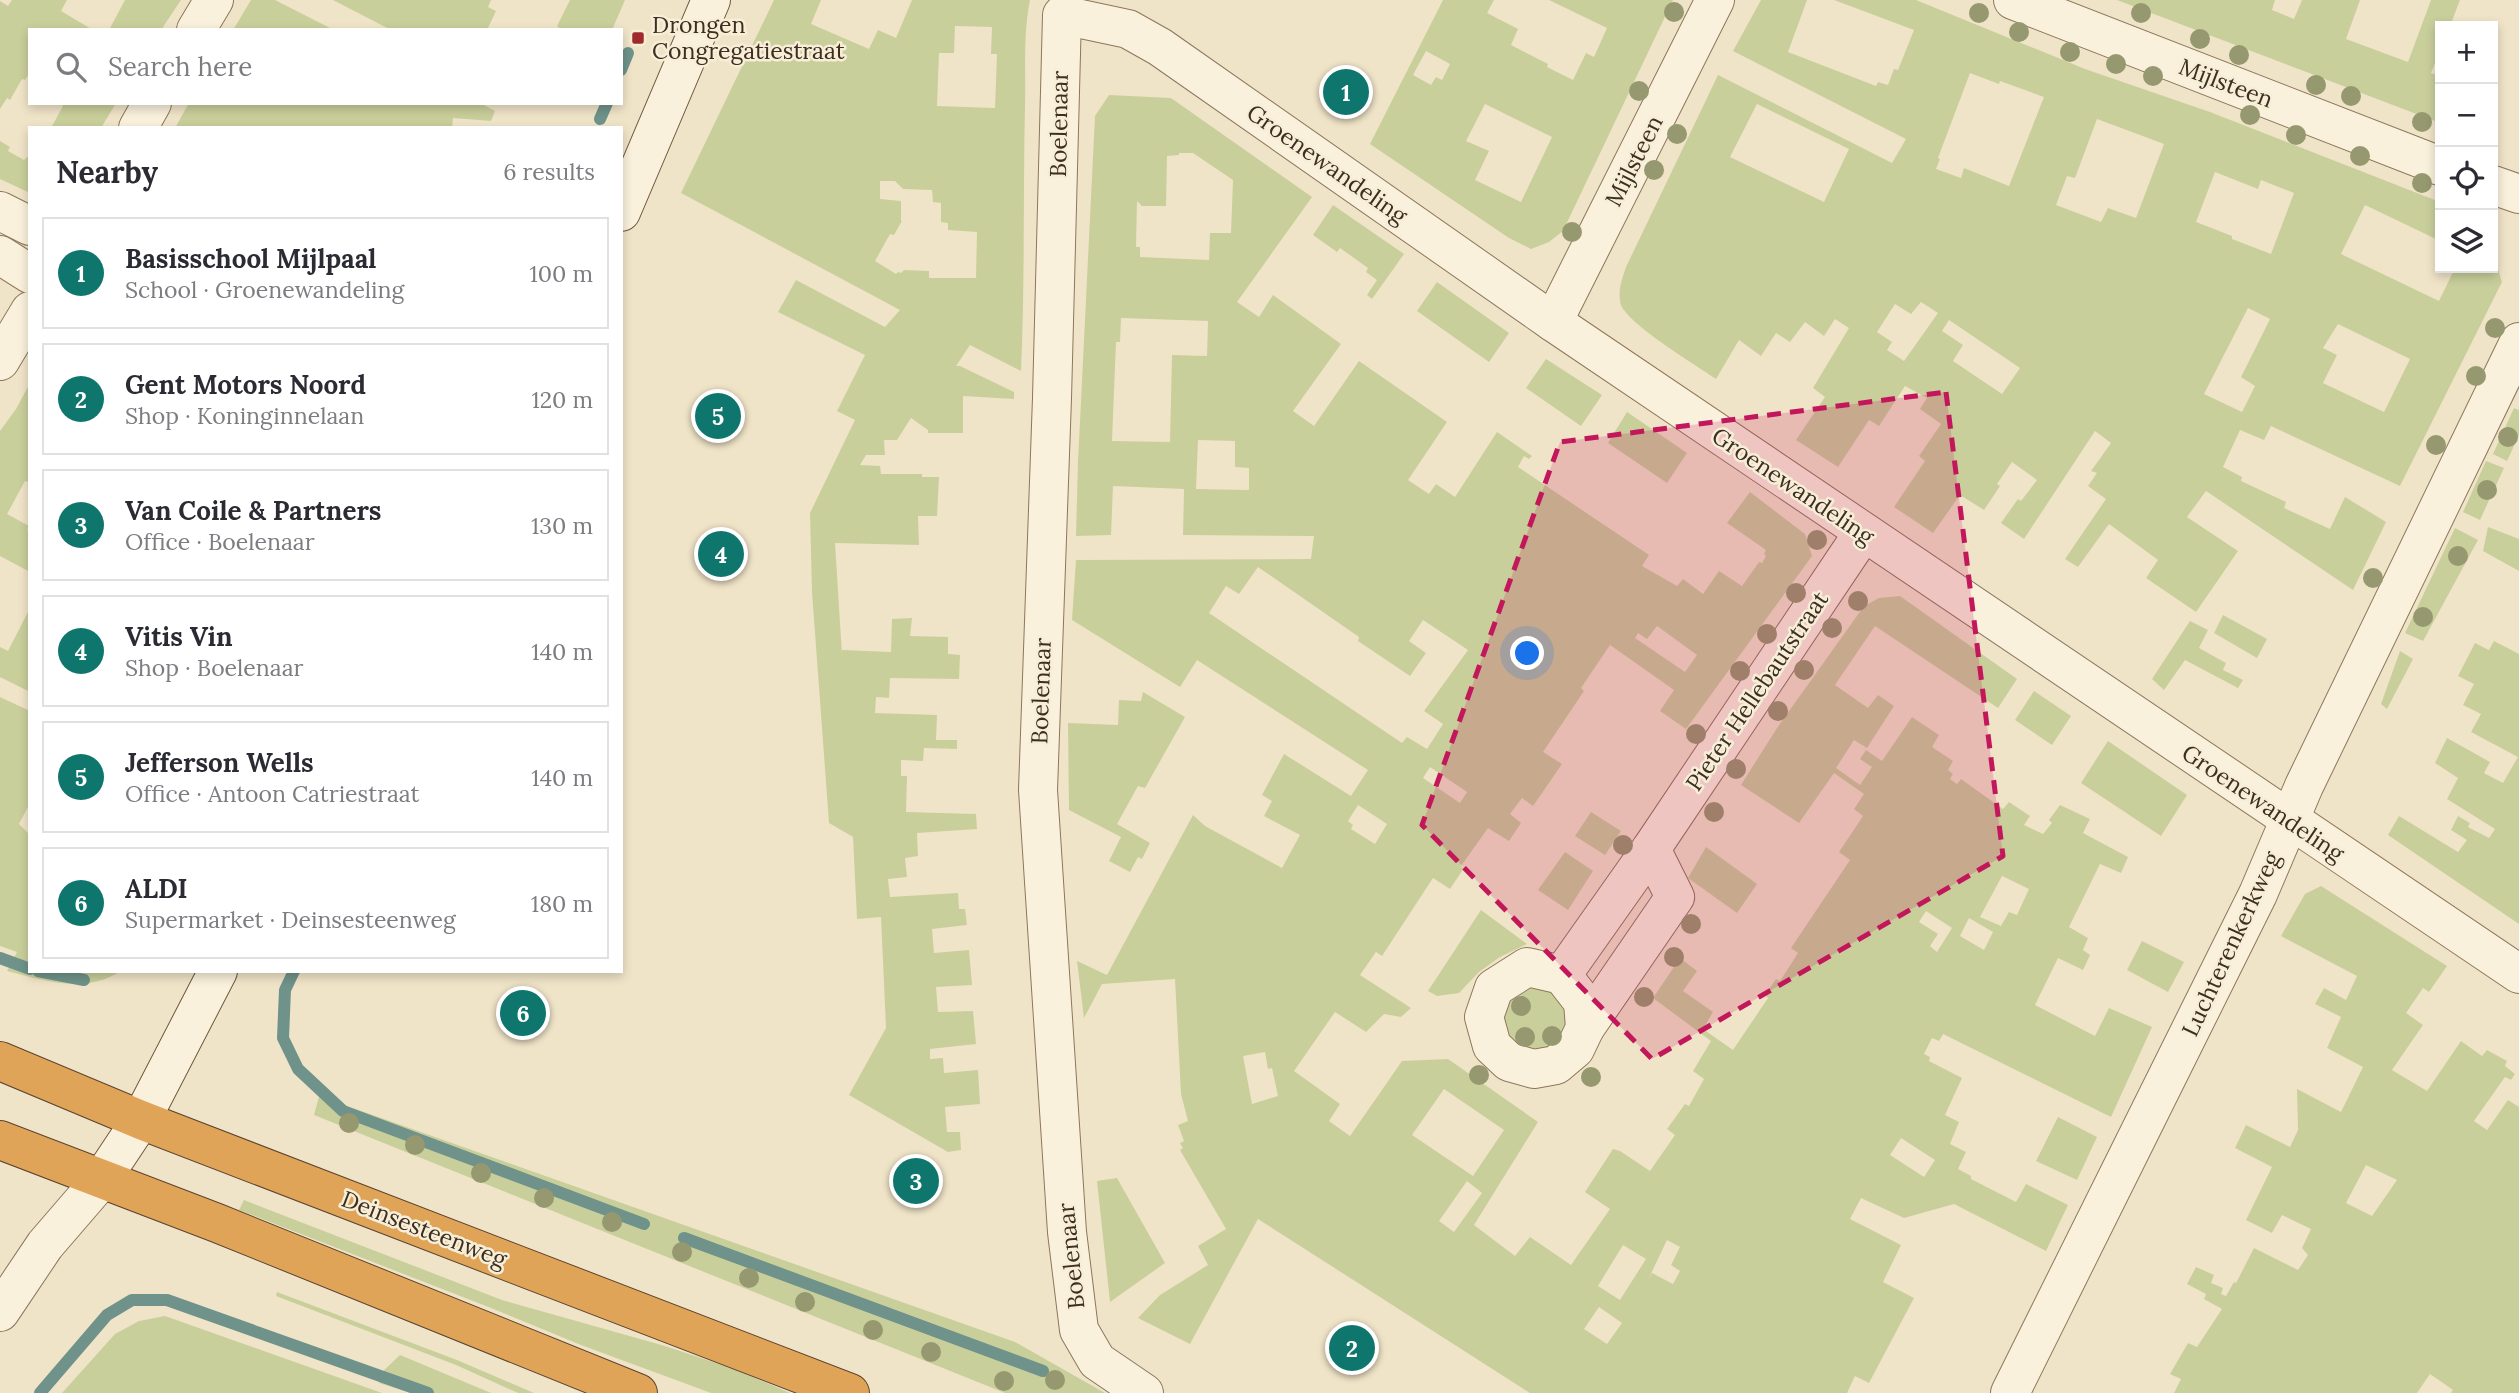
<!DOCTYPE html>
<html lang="en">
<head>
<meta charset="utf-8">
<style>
	body { margin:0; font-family:Lora,serif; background:#f2f2f3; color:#2b2b33 }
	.controls { position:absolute; right:21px; top:21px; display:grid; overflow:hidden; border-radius:0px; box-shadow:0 4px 10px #0003 }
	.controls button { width:63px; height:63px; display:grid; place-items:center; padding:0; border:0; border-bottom:2px solid #e1e1e2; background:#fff; color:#2b2b33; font:35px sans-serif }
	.you { position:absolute; left:1528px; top:654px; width:24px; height:24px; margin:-18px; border:5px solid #fff; border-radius:50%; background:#1a73e8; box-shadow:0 0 0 10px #1a73e833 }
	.badge { display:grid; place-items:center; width:46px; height:46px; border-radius:50%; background:#0f766e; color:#fff; font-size:23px; font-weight:700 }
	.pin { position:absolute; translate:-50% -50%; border:4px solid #fff; box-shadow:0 2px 7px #0006 }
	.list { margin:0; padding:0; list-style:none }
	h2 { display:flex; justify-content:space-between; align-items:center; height:91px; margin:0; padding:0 28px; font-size:30px }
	h2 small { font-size:23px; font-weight:400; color:#7c7c81 }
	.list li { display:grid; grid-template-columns:46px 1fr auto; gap:21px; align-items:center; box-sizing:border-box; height:112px; margin:0 14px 14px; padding:0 14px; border:2px solid #e1e1e2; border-radius:0px }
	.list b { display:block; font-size:26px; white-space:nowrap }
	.list p { margin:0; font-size:23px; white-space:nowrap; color:#7c7c81 }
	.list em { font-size:23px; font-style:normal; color:#7c7c81 }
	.icon { flex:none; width:38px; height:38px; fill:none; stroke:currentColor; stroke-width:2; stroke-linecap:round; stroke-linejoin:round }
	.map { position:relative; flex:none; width:2519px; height:1393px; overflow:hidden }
	.search { position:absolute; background:#fff; box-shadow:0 4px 10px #0003; left:28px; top:28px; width:595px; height:77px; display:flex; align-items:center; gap:18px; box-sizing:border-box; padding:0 24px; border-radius:0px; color:#7c7c81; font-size:26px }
	.panel { position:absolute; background:#fff; box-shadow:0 4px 10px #0003; left:28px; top:126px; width:595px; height:847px; border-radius:0px }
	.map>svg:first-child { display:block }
	.green { fill:#c9cf9b; fill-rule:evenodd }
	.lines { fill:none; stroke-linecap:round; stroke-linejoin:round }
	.stream { stroke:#6f938a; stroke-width:12 }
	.street-casing { stroke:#8d765c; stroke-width:40 }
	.secondary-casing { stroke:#6f573f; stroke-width:40 }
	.highway-casing { stroke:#5b4430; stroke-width:40 }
	.street { stroke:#faf1dc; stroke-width:38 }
	.secondary { stroke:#faf1dc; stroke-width:38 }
	.highway { stroke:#e0a458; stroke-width:38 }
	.tree { fill:#96986f }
	.marked { fill:#c2185b; fill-opacity:0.2; stroke:#c2185b; stroke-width:5; stroke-dasharray:14 9; stroke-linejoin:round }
	.poi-dot { fill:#9e2a2b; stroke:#f7eed8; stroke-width:2.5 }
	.labels { text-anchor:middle; stroke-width:5; stroke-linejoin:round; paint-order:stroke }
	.poi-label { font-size:23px; fill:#3d2e20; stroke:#f7eed8; text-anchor:start }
	.street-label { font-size:23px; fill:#3d2e20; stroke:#f7eed8 }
</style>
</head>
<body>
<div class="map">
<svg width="2519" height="1393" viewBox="0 0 2519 1393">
	<rect width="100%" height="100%" fill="#f0e4c8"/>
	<g class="green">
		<path d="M12,0H67L61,11L93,30H30V72L25,80L22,79L10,100L7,98L0,109V1L8,6Z"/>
		<path d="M125,0H181L161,30H109Z"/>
		<path d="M251,0H275L334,30H233Z"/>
		<path d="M333,0H491L488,7L496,11L487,30H391Z"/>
		<path d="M570,0H625L612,30H562L557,26Z"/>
		<path d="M774,0H821L811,24L869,49L878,30L896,38L912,0H1030C1023,34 1026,73 1025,107C1023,195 1025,283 1021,371L970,345L956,366H960L1014,392V399L963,396V433H928V430L911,418L897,440H884L885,455H866L860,465L880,466L881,474H922V477H939L937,516H918L919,545L835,543L842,655V650L891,652L892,619L912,618L910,636L948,637V654L960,655L959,679L890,678L889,698L876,697L875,713L937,715L936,740H957V749L924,748L923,761L901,760V776H907L906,812L976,814L977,829L917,833L918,856L905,858L907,877L888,879L890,897L958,893L959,909H965L967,925L932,929L934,953L969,950L972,985L936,987L938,1012L973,1011L976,1044L930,1049V1059L943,1058L944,1073L978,1070L980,1104L945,1107L947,1132H960L961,1150L948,1152L849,1095L886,1028L881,917L857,919L853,837L829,823L812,592L810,513L855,420L837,411L865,355L778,312L796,280L885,327L900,310L681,193ZM955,26L992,27L991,54H997L995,108L937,106L939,53H954ZM880,181H895L903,189L932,190L933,202L941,203V222L948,223V230L977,232L976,278H929V271L904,270L901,273L898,272L896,274L875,261L890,234L894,235L902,221H901V201L880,199Z"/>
		<path d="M1443,0H1494L1487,13L1518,29L1511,45L1548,64L1547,67L1573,80L1586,53L1594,57L1607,28L1549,0H1673L1563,231L1549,242L1531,249L1509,238L1370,144ZM1426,51L1450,64L1442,80L1436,77L1431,85L1413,75ZM1485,104L1552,137L1521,202L1475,180L1489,151L1466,141Z"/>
		<path d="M1761,0H1807L1788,52L1876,86L1878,82L1888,85L1894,69L1898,70L1914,30L1834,0H1916L2085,69L2210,112L2440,202V241L2365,205L2341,254L2439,301L2455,268H2493V253L2502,282L2400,486L2271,426L2264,440L2240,430L2223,467L2242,477L2241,481L2286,502L2284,508L2330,529L2345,497L2386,522L2353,590L2206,491L2187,517L2238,551L2196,612L2146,578L2158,560L2109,524L2078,567L2065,559L2106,499L2088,486L2097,473L2091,471L2111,443L2095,431L2024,539L2001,523L2018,499L2021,501L2037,480L2012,462L1997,484L2000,486L1984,510L1960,495L1933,533L1894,507L1925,461L1919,456L1941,424L1920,409L1927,398L1905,386L1879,426L1869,420L1838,467L1796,440L1825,397L1813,388L1849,328L1835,319L1824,336L1805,322L1790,342L1776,333L1761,356L1739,340L1716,379C1696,365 1629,325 1621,305C1617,292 1622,279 1626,267L1718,75L1892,163L1906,139L1733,51ZM1970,73L1999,84L2000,81L2044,97L2009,186L1964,168L1961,178L1936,169L1940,159L1938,158ZM1757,104L1849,149L1824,202L1730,157ZM2097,119L2164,144L2136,218L2108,208L2101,222L2056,205L2067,176L2075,178ZM2215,172L2258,189L2261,180L2294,193L2271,254L2232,239V236L2196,222ZM1921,302L1938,313L1904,361L1887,350L1892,342L1877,332L1895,304L1911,314ZM2248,308L2270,319L2241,377L2255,386L2242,412L2204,394ZM1949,320L2020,368L2002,394L1953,361L1963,345L1942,331ZM2338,324L2410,359L2384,412L2323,383L2337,355L2323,348Z"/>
		<path d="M2117,0H2275L2272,10L2294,19L2302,0H2360L2346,39L2408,62L2431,0H2460L2450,26H2440V50L2431,73L2440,76V123Z"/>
		<path d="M1109,95L1171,98L1312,197L1237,302L1259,317L1273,295L1341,344L1293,411L1314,426L1359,361L1447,422L1408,480L1429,494L1436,484L1455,497L1497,432L1532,456L1529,459L1524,456L1518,467L1649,555L1642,566L1677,586L1683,579L1703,594L1719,571L1742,586L1759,562L1762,563L1766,556L1764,554L1766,550L1727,523L1750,492L1805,534L1812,556L1686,729L1660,711L1674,690L1610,645L1581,688L1584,691L1543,752L1562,764L1533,806L1522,798L1510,814L1521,823L1509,841L1488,828L1461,866L1464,868L1450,889L1433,878L1382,956L1376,952L1360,975L1411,1008L1401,1017L1384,1014L1366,1032L1335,1012L1294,1071L1340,1104L1329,1121L1350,1136L1402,1061L1448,1059L1538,1122L1474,1225L1515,1256L1530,1237L1571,1265L1610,1209L1585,1192L1613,1149L1620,1151L1650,1171L1675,1135L1667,1129L1685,1104L1689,1106L1704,1079L1693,1071L1711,1041L1653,998L1680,958L1697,971L1683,991L1713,1012L1703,1029L1733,1050L1768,998L1765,995L1776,979L1780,981L1798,953L1791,948L1850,860L1839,852L1863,816L1854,809L1864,794L1834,773L1799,823L1741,785L1777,728L1864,606L1879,598L1900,596L2017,679L1998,708L1875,626L1835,685L1868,708L1878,695L1894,706L1867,748L1854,740L1836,768L1860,785L1872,767L1860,759L1866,750L1882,761L1912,717L1939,735L1932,747L1953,761L1948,770L1953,774L1950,779L1957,784L1961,779L2003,809L2009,802L2030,816L2024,825L2043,834L2052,823L2049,820L2060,805L2090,819L2083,833L2128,857L2121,873L2100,864L2069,927L2088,938L2083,950L2090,955L2083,970L2058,958L2035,1005L2095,1036L2109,1008L2152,1027L2111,1117L1943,1034L1939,1041L1932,1038L1924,1054L1930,1057L1929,1061L1962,1078L1945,1115L1959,1122L1950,1144L1966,1152L1958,1169L1971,1176V1179L2016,1202L2026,1184L2068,1205L2046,1251L1954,1204L1904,1218L1861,1198L1850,1219L1901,1245L1883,1282L1914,1298L1869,1383L1855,1376L1847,1393H1530L1258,1219L1190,1344L1138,1318L1160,1295L1208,1265L1198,1246L1226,1229L1180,1150L1183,1148L1180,1143L1184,1141L1178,1125L1188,1121L1181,1094L1175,979L1102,984L1084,1018L1077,961L1107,975L1193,815L1205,826L1282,868L1300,835L1264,816L1272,801L1262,795L1284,754L1351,796L1368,770L1197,660L1180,687L1072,620L1076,560L1311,559L1314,536L1183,535L1184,489L1113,486L1111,535L1076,536L1078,462L1095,116ZM1179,153H1193L1233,180L1231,233H1210L1209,260L1140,257V247H1136L1137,201L1142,206H1166L1167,156L1179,155ZM1121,318L1208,321L1207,356L1172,355L1170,442L1112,441L1116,342H1120ZM1198,440L1235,441V467L1249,468V490L1196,489ZM1258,567L1359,637L1358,641L1410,676L1426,653L1409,641L1423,620L1468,650L1424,711L1443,724L1427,749L1407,737L1402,743L1209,613L1226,586L1239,594ZM1657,626L1697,655L1685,672L1635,638L1638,633L1647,639ZM1430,767L1467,792L1460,803L1423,778ZM1358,805L1387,824L1375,844L1351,829L1353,825L1348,821ZM2002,876L2029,889L2017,915L2009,912L2001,926L1980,917ZM1926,911L1952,928L1937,952L1930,946L1938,934L1919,922ZM1969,918L1993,932L1984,950L1960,936ZM1265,1052L1268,1069L1272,1068L1278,1096L1252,1104L1243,1056ZM1444,1089L1504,1130L1473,1176L1412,1135ZM1901,1138L1935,1160L1924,1177L1890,1155ZM1467,1181L1482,1193L1454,1232L1439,1221ZM1667,1240L1680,1247L1671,1265L1680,1271L1673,1284L1652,1273L1648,1280ZM1623,1245L1646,1259L1620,1300L1598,1286ZM1599,1307L1622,1323L1607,1344L1584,1329Z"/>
		<path d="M60,103H116L101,128H51L63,106Z"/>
		<path d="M189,103H480L495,111L491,121L453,118L452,128H175Z"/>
		<path d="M0,141L10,147L8,151L24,160L27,157L30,158V193L0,179Z"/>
		<path d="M1333,205L1404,254L1372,299L1367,295L1377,280L1366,272L1368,268L1340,248L1337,252L1313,235Z"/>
		<path d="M1437,282L1509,333L1489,362L1417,311Z"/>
		<path d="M1546,359L1602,395L1581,426L1526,388Z"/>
		<path d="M30,383V483L25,481L7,514L29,526L27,530L30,532V572L0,556V431L16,409Z"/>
		<path d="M2514,408L2519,410V435L2507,461L2493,454Z"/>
		<path d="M1627,412L1687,453L1667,483L1608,443Z"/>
		<path d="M2486,461L2504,468L2480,520L2463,512Z"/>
		<path d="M2488,527L2519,539V571L2483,551Z"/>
		<path d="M2455,528L2478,540L2423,641L2405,633Z"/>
		<path d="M30,608V692L0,677V647L8,651Z"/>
		<path d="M2223,615L2267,639L2257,658L2214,633Z"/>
		<path d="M2190,621L2208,630L2199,648L2226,663L2223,670L2243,680L2238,688L2185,660L2164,690L2152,679Z"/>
		<path d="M2494,641L2519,654V924L2388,835L2399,816L2458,852L2467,840L2451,830L2458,816L2470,823L2468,827L2489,838L2495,829L2447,799L2458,778L2435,763L2447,738L2490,762L2484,773L2503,783L2518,757L2471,732L2481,714L2463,705L2474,684L2458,676L2475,643L2489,650Z"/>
		<path d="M2400,651L2413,659L2387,709L2381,704Z"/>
		<path d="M2034,691L2071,716L2052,745L2015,720Z"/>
		<path d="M1143,692L1185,717L1145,788L1138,786L1117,824L1150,843L1142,859L1138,857L1130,872L1109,861L1121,837L1069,810L1068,723L1118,725L1119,700L1141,701Z"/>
		<path d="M0,697L30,711V803L19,824L30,835V971H121C85,994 46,981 7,971L17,952L0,946Z"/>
		<path d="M2108,741L2187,795L2161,836L2081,783Z"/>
		<path d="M1591,812L1621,831L1605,855L1575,836Z"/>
		<path d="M1706,847L1757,884L1737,913L1688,878Z"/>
		<path d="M1565,852L1593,871L1568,910L1538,890Z"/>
		<path d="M2321,886L2447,966L2429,992L2423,988L2406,1013L2423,1025L2392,1070L2427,1091L2461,1041L2482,1056L2487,1050L2507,1061L2505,1066L2515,1074L2511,1080L2505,1077L2474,1121L2487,1130L2508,1100L2519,1107V1393H2451L2453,1390L2430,1374L2417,1393H2174L2181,1379L2170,1374L2188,1343L2197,1347L2222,1309L2204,1299L2206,1294L2187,1284L2196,1267L2214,1275L2211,1283L2223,1288L2221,1294L2226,1296L2234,1282L2236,1283L2254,1248L2298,1270L2308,1255L2302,1248L2311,1229L2282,1215L2272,1233L2246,1220L2272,1167L2235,1148L2246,1125L2290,1147L2298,1130L2297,1089L2341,1112L2363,1067L2327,1048L2341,1017L2315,1004L2324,988L2346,1000L2357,976L2281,936L2305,894ZM2366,1165L2397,1180L2372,1216L2346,1203Z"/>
		<path d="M1481,910L1527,944L1500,957L1479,972L1459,993L1437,996L1428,991Z"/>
		<path d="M2142,941L2184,962L2168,992L2127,970Z"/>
		<path d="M1542,981L1568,998L1574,1027L1556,1054L1524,1057L1501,1039L1495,1010L1513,988Z"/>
		<path d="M319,1096L1015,1342L1105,1393H1005L314,1115Z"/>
		<path d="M2058,1117L2097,1137L2077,1180L2036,1161Z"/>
		<path d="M1117,1178L1165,1263L1110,1302L1097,1181Z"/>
		<path d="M244,1200L502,1300L665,1346L737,1370L790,1393H711L581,1345L491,1308L239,1210Z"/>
		<path d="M277,1292L457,1360L534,1393H518L456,1365L276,1296Z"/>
		<path d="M165,1316L382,1393H62L115,1334L139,1321Z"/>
		<path d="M400,1355L491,1393H411L379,1383V1375Z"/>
	</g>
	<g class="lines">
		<g class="stream">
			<path d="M621,70L628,53"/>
			<path d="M600,119L607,103"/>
			<path d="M0,958L30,969"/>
			<path d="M38,971L84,980"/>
			<path d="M294,971L285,990L283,1038L298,1069L343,1111L644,1224"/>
			<path d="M684,1238L1043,1371"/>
			<path d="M40,1393L107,1315L132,1300H167L428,1393"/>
		</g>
		<g class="street-casing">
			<g id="street">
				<path d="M2013,0L2440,166"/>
				<path d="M196,30L214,0"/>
				<path d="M138,128L152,103"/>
				<path d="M2493,185L2519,194"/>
				<path d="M0,211L30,226"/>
				<path d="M0,255L30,274"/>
				<path d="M1553,322L1715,0"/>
				<path d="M0,361L30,311"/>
				<path d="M1527,967L1562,975L1583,1002L1585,1028L1575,1049L1556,1065L1534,1069L1509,1062L1492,1046L1484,1017L1494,988Z"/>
				<path d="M1562,975L1651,849L1863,533"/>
				<path d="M1585,1028L1675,897L1651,849"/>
				<path d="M0,1312L45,1245L101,1180"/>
				<path d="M1144,1393L1097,1361L1079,1330L1067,1232L1038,790L1052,398L1062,15L1128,29L1160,47L1553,322L2519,974"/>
				<path d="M2010,1393L2258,894L2304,786L2519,342"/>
			</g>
		</g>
		<g class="secondary-casing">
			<g id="secondary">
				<path d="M621,212L711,0"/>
				<path d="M101,1180L141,1120L218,971"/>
			</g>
		</g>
		<g class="highway-casing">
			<g id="highway">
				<path d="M0,1061L141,1120L850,1393"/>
				<path d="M0,1140L217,1223L638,1393"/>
			</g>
		</g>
		<use href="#street" class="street"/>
		<use href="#secondary" class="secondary"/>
		<use href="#highway" class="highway"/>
	</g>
	<g class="tree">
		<circle cx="1674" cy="12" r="10"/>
		<circle cx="1979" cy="13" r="10"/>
		<circle cx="2141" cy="13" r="10"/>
		<circle cx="2019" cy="32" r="10"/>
		<circle cx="2200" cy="39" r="10"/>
		<circle cx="2070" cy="52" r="10"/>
		<circle cx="2239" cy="55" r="10"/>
		<circle cx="2116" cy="64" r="10"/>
		<circle cx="2153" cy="76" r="10"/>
		<circle cx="2316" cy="85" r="10"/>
		<circle cx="1639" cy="91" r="10"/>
		<circle cx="2351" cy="96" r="10"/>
		<circle cx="2250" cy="115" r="10"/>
		<circle cx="2422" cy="122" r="10"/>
		<circle cx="1677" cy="134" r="10"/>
		<circle cx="2296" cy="135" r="10"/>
		<circle cx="2360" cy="156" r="10"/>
		<circle cx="1654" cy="170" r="10"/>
		<circle cx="2422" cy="183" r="10"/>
		<circle cx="1572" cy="232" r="10"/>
		<circle cx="2495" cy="328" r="10"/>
		<circle cx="2476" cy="376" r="10"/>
		<circle cx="2508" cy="437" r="10"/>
		<circle cx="2436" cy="445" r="10"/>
		<circle cx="2487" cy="490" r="10"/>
		<circle cx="1817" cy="540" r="10"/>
		<circle cx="2458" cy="556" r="10"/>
		<circle cx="2373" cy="578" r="10"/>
		<circle cx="1796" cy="593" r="10"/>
		<circle cx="1858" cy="601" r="10"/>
		<circle cx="2423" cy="617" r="10"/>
		<circle cx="1832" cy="628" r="10"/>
		<circle cx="1767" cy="634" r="10"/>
		<circle cx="1804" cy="670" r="10"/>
		<circle cx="1740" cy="671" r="10"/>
		<circle cx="1778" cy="711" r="10"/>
		<circle cx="1696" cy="734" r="10"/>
		<circle cx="1736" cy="769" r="10"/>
		<circle cx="1714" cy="812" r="10"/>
		<circle cx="1623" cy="845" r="10"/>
		<circle cx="1691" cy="924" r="10"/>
		<circle cx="1674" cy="957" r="10"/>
		<circle cx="1644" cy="997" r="10"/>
		<circle cx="1521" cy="1006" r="10"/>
		<circle cx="1552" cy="1036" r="10"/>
		<circle cx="1525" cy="1037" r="10"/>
		<circle cx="1479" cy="1075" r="10"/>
		<circle cx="1591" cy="1077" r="10"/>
		<circle cx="349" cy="1123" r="10"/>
		<circle cx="415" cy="1145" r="10"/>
		<circle cx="481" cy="1173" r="10"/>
		<circle cx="544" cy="1198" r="10"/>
		<circle cx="612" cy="1222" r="10"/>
		<circle cx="682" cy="1252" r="10"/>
		<circle cx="749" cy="1278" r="10"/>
		<circle cx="805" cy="1302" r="10"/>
		<circle cx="873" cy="1330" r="10"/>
		<circle cx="931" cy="1352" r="10"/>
		<circle cx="1055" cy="1380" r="10"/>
		<circle cx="1004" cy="1381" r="10"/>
	</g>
	<path class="marked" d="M1946,392L2003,856L1652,1059L1422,825L1560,442Z"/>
	<rect class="poi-dot" x="631" y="31" width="14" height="14" rx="3.5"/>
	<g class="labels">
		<g class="poi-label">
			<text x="652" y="33">Drongen<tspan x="652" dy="26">Congregatiestraat</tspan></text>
		</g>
		<g class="street-label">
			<text transform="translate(2226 83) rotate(21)" y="8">Mijlsteen</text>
			<text transform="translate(1059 124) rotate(-89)" y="8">Boelenaar</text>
			<text transform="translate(1634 161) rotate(-63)" y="8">Mijlsteen</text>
			<text transform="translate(1327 164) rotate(35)" y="8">Groenewandeling</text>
			<text transform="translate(1793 486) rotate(34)" y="8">Groenewandeling</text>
			<text transform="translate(1041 691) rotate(-88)" y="8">Boelenaar</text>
			<text transform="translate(1757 691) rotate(-56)" y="8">Pieter Hellebautstraat</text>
			<text transform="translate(2263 803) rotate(34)" y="8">Groenewandeling</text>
			<text transform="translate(2231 944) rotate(-65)" y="8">Luchterenkerkweg</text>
			<text transform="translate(424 1229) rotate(21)" y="8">Deinsesteenweg</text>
			<text transform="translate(1071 1256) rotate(-96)" y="8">Boelenaar</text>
		</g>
	</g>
</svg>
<div class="controls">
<button>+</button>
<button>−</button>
<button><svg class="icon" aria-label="locate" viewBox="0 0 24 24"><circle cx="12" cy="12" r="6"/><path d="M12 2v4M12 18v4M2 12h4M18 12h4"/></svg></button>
<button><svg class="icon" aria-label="layers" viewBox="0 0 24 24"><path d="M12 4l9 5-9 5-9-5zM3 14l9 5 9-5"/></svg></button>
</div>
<div class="you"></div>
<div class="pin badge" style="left:1346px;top:92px">1</div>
<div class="pin badge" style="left:1352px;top:1348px">2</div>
<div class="pin badge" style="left:916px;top:1181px">3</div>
<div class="pin badge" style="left:721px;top:554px">4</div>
<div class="pin badge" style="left:718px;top:416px">5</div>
<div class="pin badge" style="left:523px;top:1013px">6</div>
<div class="search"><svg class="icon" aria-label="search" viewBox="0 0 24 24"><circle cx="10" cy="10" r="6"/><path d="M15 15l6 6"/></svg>Search here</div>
<section class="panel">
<h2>Nearby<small>6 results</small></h2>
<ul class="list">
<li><span class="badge">1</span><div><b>Basisschool Mijlpaal</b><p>School · Groenewandeling</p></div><em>100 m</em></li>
<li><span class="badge">2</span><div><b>Gent Motors Noord</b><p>Shop · Koninginnelaan</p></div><em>120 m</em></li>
<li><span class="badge">3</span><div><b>Van Coile &amp; Partners</b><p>Office · Boelenaar</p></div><em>130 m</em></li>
<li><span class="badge">4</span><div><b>Vitis Vin</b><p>Shop · Boelenaar</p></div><em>140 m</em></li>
<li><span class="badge">5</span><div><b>Jefferson Wells</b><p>Office · Antoon Catriestraat</p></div><em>140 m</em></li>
<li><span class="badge">6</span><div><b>ALDI</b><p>Supermarket · Deinsesteenweg</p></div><em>180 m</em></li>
</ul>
</section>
</div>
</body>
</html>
